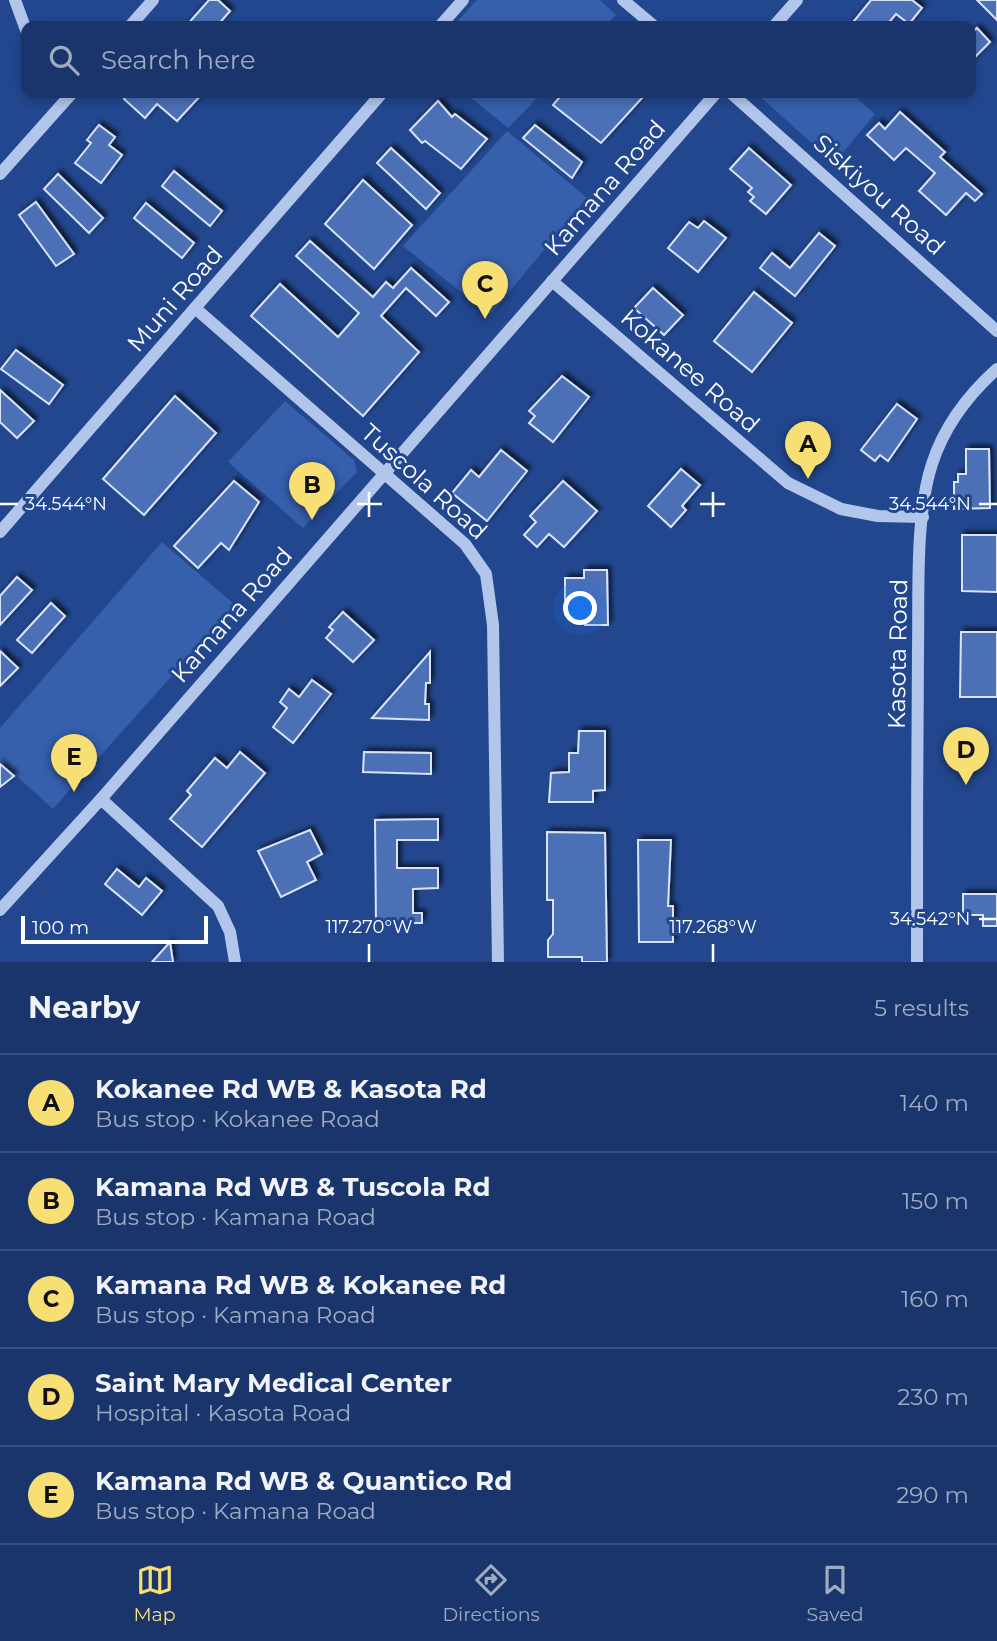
<!DOCTYPE html>
<html lang="en">
<head>
<meta charset="utf-8">
<style>
	body { margin:0; font-family:Montserrat,sans-serif; background:#274073; color:#f1f3f6 }
	.scale { position:absolute; left:21px; bottom:18px; width:187px; box-sizing:border-box; padding-left:7px; border:4px solid #fff; border-top:0; font-size:19px; line-height:24px; white-space:nowrap; color:#fff; -webkit-text-stroke:5px #22478f; paint-order:stroke }
	.you { position:absolute; left:581px; top:609px; width:24px; height:24px; margin:-18px; border:5px solid #fff; border-radius:50%; background:#1a73e8; box-shadow:0 0 0 10px #1a73e833 }
	.badge { display:grid; place-items:center; width:46px; height:46px; border-radius:50%; background:#f8df74; color:#111; font-size:23px; font-weight:700 }
	.pin { position:absolute; translate:-50% -58px; filter:drop-shadow(0 2px 4px #0008) }
	.pin::after { content:''; position:absolute; top:37px; width:24px; height:21px; background:inherit; clip-path:polygon(0 0,100% 0,50% 100%) }
	.list { margin:0; padding:0; list-style:none }
	h2 { display:flex; justify-content:space-between; align-items:center; height:91px; margin:0; padding:0 28px; font-size:30px }
	h2 small { font-size:23px; font-weight:400; color:#9fabc1 }
	.list li { display:grid; grid-template-columns:46px 1fr auto; gap:21px; align-items:center; box-sizing:border-box; height:98px; padding:0 28px; border-top:2px solid #38507e }
	.list b { display:block; font-size:26px; white-space:nowrap }
	.list p { margin:0; font-size:23px; white-space:nowrap; color:#9fabc1 }
	.list em { font-size:23px; font-style:normal; color:#9fabc1 }
	.icon { flex:none; width:38px; height:38px; fill:none; stroke:currentColor; stroke-width:2; stroke-linecap:round; stroke-linejoin:round }
	.map { position:relative; flex:none; width:997px; height:962px; overflow:hidden }
	.search { position:absolute; background:#1a356b; box-shadow:0 4px 10px #0003; left:21px; right:21px; top:21px; height:77px; display:flex; align-items:center; gap:18px; box-sizing:border-box; padding:0 24px; border-radius:14px; color:#9fabc1; font-size:26px }
	.sheet { height:581px; background:#1a356b }
	nav { display:flex; justify-content:space-around; align-items:center; box-sizing:border-box; height:98px; border-top:2px solid #38507e; background:#1a356b; font-size:19px; color:#9fabc1 }
	nav a { display:grid; justify-items:center; gap:4px }
	nav .on { color:#f8df74 }
	.map>svg:first-child { display:block }
	.green { fill:#365fac }
	.building { fill:#4b70b6; stroke:#d7e3f9; stroke-width:2; filter:url(#shadow) }
	.lines { fill:none; stroke-linecap:round; stroke-linejoin:round }
	.minor { stroke:#b2c6ec; stroke-width:12 }
	.ticks { fill:none; stroke:#fff; stroke-width:2.5 }
	.labels { text-anchor:middle; stroke-width:6; stroke-linejoin:round; paint-order:stroke }
	.street-label { font-size:24px; fill:#fff; stroke:#22478f }
	.ticks-label { font-size:18px; text-anchor:middle; fill:#fff; stroke:#22478f; stroke-width:6; stroke-linejoin:round; paint-order:stroke }
</style>
</head>
<body>
<div class="map">
<svg width="997" height="962" viewBox="0 0 997 962">
	<defs>
		<filter id="shadow"><feDropShadow dx="3.5" dy="-3.5" stdDeviation="2" flood-color="#0009"/></filter>
	</defs>
	<rect width="100%" height="100%" fill="#22478f"/>
	<g class="green">
		<path d="M477,0H600L616,15L605,26H453Z"/>
		<path d="M465,93H542L508,128Z"/>
		<path d="M756,93H851L875,114L834,163Z"/>
		<path d="M507,131L587,198L490,315L403,246Z"/>
		<path d="M285,401L354,460L357,472L303,528L228,462Z"/>
		<path d="M162,542L235,605L53,809L0,761V728Z"/>
	</g>
	<g class="building">
		<path d="M209,0H218L230,11L217,26H186Z"/>
		<path d="M871,0H912L922,8L909,24L896,14L886,26H850Z"/>
		<path d="M977,0H997V20Z"/>
		<path d="M977,28L990,42L971,61V34Z"/>
		<path d="M129,93H203L177,121L157,104L145,118L124,99Z"/>
		<path d="M563,93H637L642,98L601,143L553,105Z"/>
		<path d="M438,101L452,117L455,114L487,139L461,169L425,141L422,143L410,130Z"/>
		<path d="M900,112L945,152L940,157L982,194L975,201L966,193L946,215L919,191L935,173L906,148L894,160L867,135L879,123L885,129Z"/>
		<path d="M99,125L115,137L109,145L122,155L101,183L75,163L91,143L87,140Z"/>
		<path d="M535,125L582,162L572,178L523,138Z"/>
		<path d="M391,148L440,193L426,209L377,163Z"/>
		<path d="M749,148L791,185L766,214L750,201L754,197L748,192L752,188L730,169Z"/>
		<path d="M174,171L222,211L210,226L162,186Z"/>
		<path d="M58,174L103,218L89,233L44,189Z"/>
		<path d="M363,180L412,225L374,269L325,224Z"/>
		<path d="M36,202L74,254L56,266L19,215Z"/>
		<path d="M146,203L194,243L182,258L134,218Z"/>
		<path d="M704,221L726,238L698,272L668,248L689,222L698,228Z"/>
		<path d="M819,233L835,246L795,296L760,268L772,253L790,268Z"/>
		<path d="M310,241L373,297L386,282L393,288L411,268L449,302L436,316L406,288L381,316L419,352L363,416L251,316L280,284L338,337L359,313L296,256Z"/>
		<path d="M653,288L683,315L664,335L634,308Z"/>
		<path d="M754,292L792,323L752,372L714,341Z"/>
		<path d="M16,350L63,385L49,404L1,369Z"/>
		<path d="M562,376L589,397L553,442L529,423L535,416L529,411Z"/>
		<path d="M0,390L34,421L17,438L0,422Z"/>
		<path d="M175,396L216,433L144,515L103,479Z"/>
		<path d="M897,404L917,419L888,461L880,455L875,461L861,450Z"/>
		<path d="M966,449H989L990,508L954,509V482H958V474H966Z"/>
		<path d="M501,450L527,471L487,521L452,493L471,470L479,477Z"/>
		<path d="M681,469L700,485L682,506L686,510L671,527L648,506Z"/>
		<path d="M234,481L259,502L229,550L221,543L198,568L174,546Z"/>
		<path d="M563,481L597,511L564,547L549,534L537,547L524,535L536,522L530,516Z"/>
		<path d="M962,535H997V592L962,591Z"/>
		<path d="M584,570H607L608,625H585V600H565V578H584Z"/>
		<path d="M17,577L32,590L0,625V596Z"/>
		<path d="M51,603L65,616L32,653L17,640Z"/>
		<path d="M343,612L374,640L353,662L326,638L333,630L329,627Z"/>
		<path d="M961,632H997V697H960Z"/>
		<path d="M0,651L18,668L0,686Z"/>
		<path d="M430,652V683H426L425,704H429V720L372,718Z"/>
		<path d="M312,680L331,694L293,743L273,727L287,708L280,702L289,689L299,697Z"/>
		<path d="M579,731H605V790L593,791V802H549L551,773L569,772V753H578Z"/>
		<path d="M240,752L265,773L202,847L170,819L191,795L187,791L215,758L227,768Z"/>
		<path d="M364,752L431,753V774L363,772Z"/>
		<path d="M0,764L14,776L0,787Z"/>
		<path d="M438,819V840H397V868H438V888L413,889V913H422V923H376L375,820Z"/>
		<path d="M310,830L322,854L307,862L316,880L281,897L258,851Z"/>
		<path d="M547,832L605,833L607,962H582V957H548V940L553,934V900H547Z"/>
		<path d="M638,840H671L668,906H673V942H639Z"/>
		<path d="M117,869L139,887L146,878L162,891L142,915L105,884Z"/>
		<path d="M963,894H997V926H983V915H963Z"/>
		<path d="M170,942L173,962H152Z"/>
	</g>
	<g class="lines">
		<g class="minor">
			<path d="M15,0L26,30"/>
			<path d="M623,0L654,26"/>
			<path d="M130,26L153,0"/>
			<path d="M440,26L463,0"/>
			<path d="M774,26L797,0"/>
			<path d="M731,93L997,331"/>
			<path d="M0,174L72,93"/>
			<path d="M552,281L788,483L841,509L878,516L923,517"/>
			<path d="M195,308L465,544L486,574L493,625L498,962"/>
			<path d="M0,532L382,93"/>
			<path d="M101,799L218,906L230,932L235,962"/>
			<path d="M0,910L101,799L716,93"/>
			<path d="M917,962C917,858 917,753 918,649C919,594 915,516 932,464C944,427 968,395 997,369"/>
		</g>
	</g>
	<path class="ticks" d="M369,492V517M713,492V517M0,504H18M357,504H382M700,504H725M979,504H997M979,919H997M369,944V962M713,944V962"/>
	<g class="labels">
		<g class="street-label">
			<text transform="translate(605 188) rotate(-49)" y="8">Kamana Road</text>
			<text transform="translate(879 195) rotate(42)" y="8">Siskiyou Road</text>
			<text transform="translate(175 299) rotate(-49)" y="8">Muni Road</text>
			<text transform="translate(690 371) rotate(41)" y="8">Kokanee Road</text>
			<text transform="translate(424 482) rotate(42)" y="8">Tuscola Road</text>
			<text transform="translate(232 615) rotate(-49)" y="8">Kamana Road</text>
			<text transform="translate(898 654) rotate(-89)" y="8">Kasota Road</text>
		</g>
	</g>
	<g class="ticks-label">
		<text x="66" y="510">34.544°N</text>
		<text x="930" y="510">34.544°N</text>
		<text x="930" y="925">34.542°N</text>
		<text x="369" y="933">117.270°W</text>
		<text x="713" y="933">117.268°W</text>
	</g>
</svg>
<div class="scale">100 m</div>
<div class="you"></div>
<div class="pin badge" style="left:808px;top:479px">A</div>
<div class="pin badge" style="left:312px;top:520px">B</div>
<div class="pin badge" style="left:485px;top:319px">C</div>
<div class="pin badge" style="left:966px;top:785px">D</div>
<div class="pin badge" style="left:74px;top:792px">E</div>
<div class="search"><svg class="icon" aria-label="search" viewBox="0 0 24 24"><circle cx="10" cy="10" r="6"/><path d="M15 15l6 6"/></svg>Search here</div>
</div>
<section class="sheet">
<h2>Nearby<small>5 results</small></h2>
<ul class="list">
<li><span class="badge">A</span><div><b>Kokanee Rd WB &amp; Kasota Rd</b><p>Bus stop · Kokanee Road</p></div><em>140 m</em></li>
<li><span class="badge">B</span><div><b>Kamana Rd WB &amp; Tuscola Rd</b><p>Bus stop · Kamana Road</p></div><em>150 m</em></li>
<li><span class="badge">C</span><div><b>Kamana Rd WB &amp; Kokanee Rd</b><p>Bus stop · Kamana Road</p></div><em>160 m</em></li>
<li><span class="badge">D</span><div><b>Saint Mary Medical Center</b><p>Hospital · Kasota Road</p></div><em>230 m</em></li>
<li><span class="badge">E</span><div><b>Kamana Rd WB &amp; Quantico Rd</b><p>Bus stop · Kamana Road</p></div><em>290 m</em></li>
</ul>
</section>
<nav>
<a class="on"><svg class="icon" aria-label="map" viewBox="0 0 24 24"><path d="M3 6l6-2 6 2 6-2v14l-6 2-6-2-6 2zM9 4v14M15 6v14"/></svg>Map</a>
<a><svg class="icon" aria-label="directions" viewBox="0 0 24 24"><path d="M12 3l9 9-9 9-9-9zM9 14v-3h6M13 9l2 2-2 2"/></svg>Directions</a>
<a><svg class="icon" aria-label="saved" viewBox="0 0 24 24"><path d="M7 4h10v16l-5-4-5 4z"/></svg>Saved</a>
</nav>
</body>
</html>
